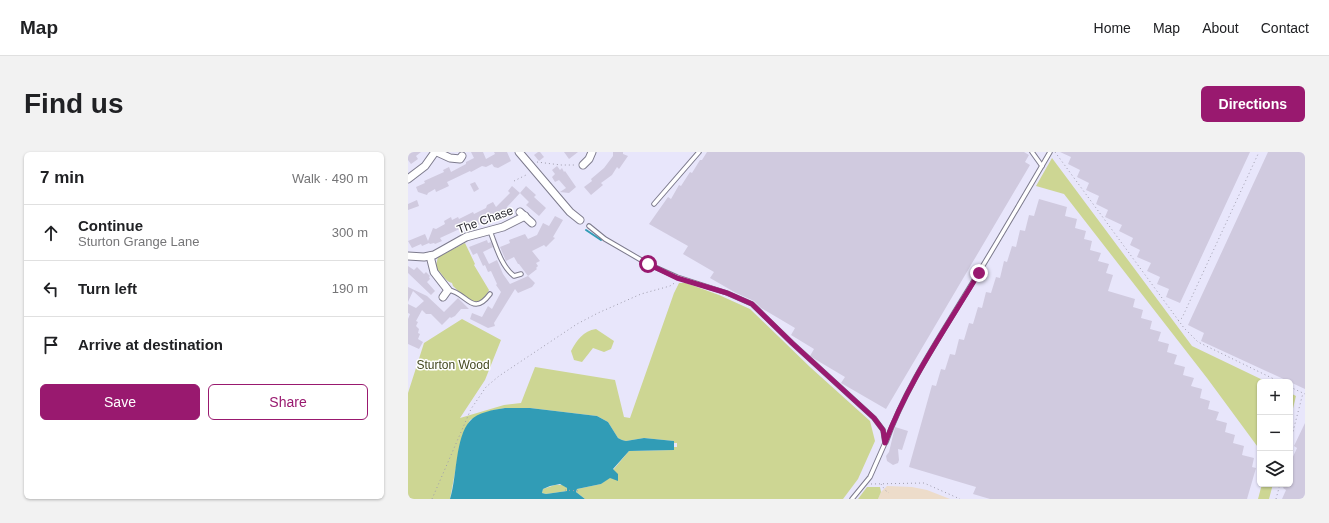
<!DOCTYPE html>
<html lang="en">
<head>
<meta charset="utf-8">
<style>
	body { margin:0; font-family:Helvetica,sans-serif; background:#f2f2f2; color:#202124 }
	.controls { position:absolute; right:12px; bottom:12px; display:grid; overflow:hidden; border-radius:6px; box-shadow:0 1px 3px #0004 }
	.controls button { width:36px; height:36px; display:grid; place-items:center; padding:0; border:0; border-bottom:1px solid #e0e0e0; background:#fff; color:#202124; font:20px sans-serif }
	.stop { position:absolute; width:12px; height:12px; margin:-9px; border:3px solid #99196f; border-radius:50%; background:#fff }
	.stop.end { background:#99196f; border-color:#fff; box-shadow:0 1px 4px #0008 }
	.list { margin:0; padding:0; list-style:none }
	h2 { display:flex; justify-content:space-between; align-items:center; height:52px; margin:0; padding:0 16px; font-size:17px }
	h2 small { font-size:13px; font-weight:400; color:#757577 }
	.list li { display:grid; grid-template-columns:26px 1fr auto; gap:12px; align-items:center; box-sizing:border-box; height:56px; padding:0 16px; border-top:1px solid #e0e0e0 }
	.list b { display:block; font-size:15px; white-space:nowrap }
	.list p { margin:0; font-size:13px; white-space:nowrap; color:#757577 }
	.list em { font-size:13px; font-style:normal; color:#757577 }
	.actions { display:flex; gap:8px; padding:12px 16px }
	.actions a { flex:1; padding:9px 0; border:1px solid #99196f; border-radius:6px; text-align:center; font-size:14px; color:#99196f }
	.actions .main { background:#99196f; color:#fff }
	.icon { flex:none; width:22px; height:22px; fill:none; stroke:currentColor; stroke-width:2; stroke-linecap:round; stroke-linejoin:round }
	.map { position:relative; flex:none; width:897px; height:347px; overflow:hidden; border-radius:6px }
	header { display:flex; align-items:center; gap:24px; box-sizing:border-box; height:56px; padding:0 20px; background:#fff; border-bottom:1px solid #e0e0e0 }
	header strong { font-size:19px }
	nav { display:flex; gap:22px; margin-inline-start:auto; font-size:14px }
	.intro { display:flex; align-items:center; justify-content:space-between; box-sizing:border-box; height:96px; padding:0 24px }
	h1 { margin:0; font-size:28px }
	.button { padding:10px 18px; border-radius:6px; background:#99196f; color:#fff; font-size:14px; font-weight:700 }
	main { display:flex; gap:24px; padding:0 24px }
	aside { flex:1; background:#fff; border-radius:6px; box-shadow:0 1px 3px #0004 }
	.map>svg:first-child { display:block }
	.industrial { fill:#eddcca }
	.green { fill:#cdd693 }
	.water { fill:#319cb6; fill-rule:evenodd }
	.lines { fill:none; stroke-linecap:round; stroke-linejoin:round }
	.stream { stroke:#319cb6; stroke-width:2 }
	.building { fill:#d0cadf }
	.lane-casing { stroke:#7d7b8d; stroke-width:5.5 }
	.street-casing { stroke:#7d7b8d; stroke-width:9 }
	.path { stroke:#9f9dad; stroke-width:1; stroke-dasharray:1 3; stroke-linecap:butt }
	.lane { stroke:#fff; stroke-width:3.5 }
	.street { stroke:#fff; stroke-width:7 }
	.route { stroke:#99196f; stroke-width:5 }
	.labels { text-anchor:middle; stroke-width:3; stroke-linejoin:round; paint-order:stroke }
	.street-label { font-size:12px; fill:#2e2d35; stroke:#fff }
	.park-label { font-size:12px; fill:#43481e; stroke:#fff }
</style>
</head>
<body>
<header>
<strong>Map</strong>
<nav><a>Home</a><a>Map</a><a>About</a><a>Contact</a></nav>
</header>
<div class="intro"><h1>Find us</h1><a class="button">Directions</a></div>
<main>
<aside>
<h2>7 min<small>Walk · 490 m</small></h2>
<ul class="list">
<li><svg class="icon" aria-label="ahead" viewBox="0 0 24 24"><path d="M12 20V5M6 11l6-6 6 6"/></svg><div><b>Continue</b><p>Sturton Grange Lane</p></div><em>300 m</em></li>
<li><svg class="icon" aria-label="left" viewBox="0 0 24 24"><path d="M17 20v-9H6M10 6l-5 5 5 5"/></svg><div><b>Turn left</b></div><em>190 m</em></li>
<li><svg class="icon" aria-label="arrive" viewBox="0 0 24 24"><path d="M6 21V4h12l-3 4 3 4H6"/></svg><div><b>Arrive at destination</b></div></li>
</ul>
<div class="actions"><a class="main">Save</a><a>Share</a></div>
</aside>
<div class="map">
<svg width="897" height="347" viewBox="0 0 897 347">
	<rect width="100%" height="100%" fill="#e8e6fb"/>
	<path class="industrial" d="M479,334L504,335L519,338L542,347H470L473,340Z"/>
	<g class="green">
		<path d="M644,6L784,194L859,230H852V298L799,226L656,42L628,34Z"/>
		<path d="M57,91L67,112L66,113L81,138C70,161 57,145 45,134L44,131C36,129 35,121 29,118L28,113L30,105Z"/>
		<path d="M271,131H278L311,143L342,157L402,215L462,269L467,289L450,327L435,347H177L168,340L169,337L193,332L202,325L205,327V318L221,299L266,298V295H269V291H266V289L236,286L218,289L214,288L210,286L200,270L189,264L122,256H97L86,258L62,268L55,282L52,294L42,347H0V241L16,191L54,167L93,188L77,228L52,266L96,253L113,251L127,215L207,228L216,265L222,266L266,141Z"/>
		<path d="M188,177L206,189L203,197L196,200L185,196L174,210L166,208L163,199C169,188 175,179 188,177Z"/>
		<path d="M882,241L888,244L882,269Z"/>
		<path d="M854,332H865L861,347H850Z"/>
		<path d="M147,333H155L159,336V339L138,342L134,341L135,337Z"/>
		<path d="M459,335H472L473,340L470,347H450Z"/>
	</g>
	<path class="water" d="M97,256H122L189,264L200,270L210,286L214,288L218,289L236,286L266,289V298L221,299L205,317L210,322V329L202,326L193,332L169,337L168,340L177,347H42C49,326 47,285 62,269C69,260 86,258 97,256ZM152,332L159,336V339L138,342L134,341L135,337L142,334Z"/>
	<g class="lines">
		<path class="stream" d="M178,78L193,88"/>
	</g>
	<g class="building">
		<path d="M0,0H13L8,4L10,7L3,12L0,8Z"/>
		<path d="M63,0H75L78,7L87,2L86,0H99L103,9L90,16L86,15L84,12L78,15L74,14L63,20L62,19L39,30L41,34L28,40L27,37L20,41L19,43L10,40L8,35L17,31L16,29L36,20L35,18L41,15L43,20L58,12V10L66,6Z"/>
		<path d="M130,0H132L136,5L131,9L126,3Z"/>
		<path d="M156,0H170L161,7Z"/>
		<path d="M205,0H215V2L220,4L211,17L209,15L204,23L193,31L195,33L183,43L176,35L184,29L183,27L196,16L205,4Z"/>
		<path d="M299,0H616L621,3L617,10L622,13L478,257L433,231L437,225L405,206L402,204L406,197L383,183L387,176L353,156L346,149L328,141L302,126L306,120L275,102L280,94L241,72L260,45L263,47L271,33L273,34L282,20L284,21L292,8H294Z"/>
		<path d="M652,0H842L772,151L758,145L761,137L749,132L752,125L739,119L743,111L729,105L732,98L722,93L725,86L711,79L714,73L697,65L700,58L688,52L691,44L678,38L681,31L669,25L672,18L660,12L663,5Z"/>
		<path d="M860,0H897V237L793,189L796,181L780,173Z"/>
		<path d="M149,14L152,18L154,16L156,20L157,19L168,35L161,41L152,40L158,36L151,28L147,30L144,25L147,22L144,18Z"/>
		<path d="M67,30L71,37L66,40L62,32Z"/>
		<path d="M104,34L112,41L99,55L101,60L91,65L90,63L70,73L69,69L32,86L34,89L27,92L26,91L22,92L21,91L14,94L13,92L4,96L0,89L17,82L20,89L25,76L28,77L37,72L36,69L43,65L44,68L50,65L51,67L65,60L66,62L78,56L79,53L85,50L88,55L102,41L100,39Z"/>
		<path d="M118,34L128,43L126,45L138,56L131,64L118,53L121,50L112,41Z"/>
		<path d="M631,47L659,55L657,64L669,67L667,76L678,79L676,87L684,89L682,98L693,101L690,109L701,112L698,121L705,123L700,139L727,147L725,155L735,158L733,166L744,169L742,177L753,180L750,189L761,192L759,200L769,203L766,212L777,215L775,223L786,226L783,234L794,237L792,246L802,249L800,257L811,260L808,268L819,271L817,280L827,283L825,291L836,294L834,303L846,306L844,315L848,316L839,347H582L565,342L568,335L501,315L524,233L528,234L533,217L537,218L542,202L547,203L551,187L556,188L561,171L565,172L570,155L574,156L578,140L583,141L588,125L592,126L596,109L599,110L604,94L608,95L612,78L617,79L621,63L626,64Z"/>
		<path d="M9,48L11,54L0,58V52Z"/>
		<path d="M147,64L155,68L145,85L147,86L138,95L136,93L124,99L132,109L128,111L130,114L128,116L129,117L120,124L111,112H110L106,105L98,109L92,95L102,91L101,88L117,82L120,87L129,83L135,71L141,74Z"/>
		<path d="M79,88L80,91L83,90L85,95L75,100L81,112L89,108L95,122L102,132L120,124L127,131L124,135L110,141L107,137L86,171L87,174L80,176L62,167L64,161L74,165L80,154L84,157L93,140L88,133L89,132L83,119L80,120L77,113L75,114L69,101L65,103L61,95Z"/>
		<path d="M0,114L6,118L9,115L16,122L18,120L22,124L21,125L22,127L19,130L27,139L23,143L0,121Z"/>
		<path d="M0,135L19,144L36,160L50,146L61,157H53L47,164L43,166L42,165L34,173L23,162H18L14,158L8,169L10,170L8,174L11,177L10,181L12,182L10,187L15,190L11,197L0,192V167L2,162L0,161V152L8,156L16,149L5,139L0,150Z"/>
		<path d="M897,271V347H874L878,338L875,336L877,332H882V311L889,296L886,294Z"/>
		<path d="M487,275L500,279L494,298L490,297L491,308L490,311L485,313L479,309L478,304L481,300Z"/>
	</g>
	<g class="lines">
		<g class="lane-casing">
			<g id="lane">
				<path d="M624,0L634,14"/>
				<path d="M246,52L291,0"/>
				<path d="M181,74L197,87L240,112L269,125L319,141L344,152L384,191L466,266L475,278L477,291L462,325L444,347"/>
				<path d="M82,79C88,94 93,114 106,124L113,122"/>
				<path d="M40,138C59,140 64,166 82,142"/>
				<path d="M478,290C497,237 528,191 557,143C586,96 614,48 642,0"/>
			</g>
		</g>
		<g class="street-casing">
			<g id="street">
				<path d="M29,0L42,6L52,7L54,4"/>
				<path d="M111,0L162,60L172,68"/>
				<path d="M175,13L181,7L184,0"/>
				<path d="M0,27L17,14L27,0"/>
				<path d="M112,60L124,71"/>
				<path d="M0,104L16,105L26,103L58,85L95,75L117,64"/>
				<path d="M22,104L26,120L40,138L35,145"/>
			</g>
		</g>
		<g class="path">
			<path d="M647,0L776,176L790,190L872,230"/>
			<path d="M129,10L153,13H168"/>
			<path d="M106,29L120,22"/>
			<path d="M770,169L774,166L851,0"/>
			<path d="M882,235L897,242"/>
			<path d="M882,291L895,241"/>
			<path d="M463,332L516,331L552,347"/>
			<path d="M473,332L477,338L481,341"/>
			<path d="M157,338L171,339"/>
			<path d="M24,347L63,257L78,235L91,224L169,172L190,161L233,142L262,134L268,130"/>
			<path d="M868,347L872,332"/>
		</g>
		<use href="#lane" class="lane"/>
		<use href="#street" class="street"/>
	</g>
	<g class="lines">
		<path class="route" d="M240,112L269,126L319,141L344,152L384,191L466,266L475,278L477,291C500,230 538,176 571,121"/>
	</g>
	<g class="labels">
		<g class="street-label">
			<text transform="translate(77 68) rotate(-20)" y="4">The Chase</text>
		</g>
		<g class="park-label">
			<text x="45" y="217">Sturton Wood</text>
		</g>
	</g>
</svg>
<div class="controls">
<button>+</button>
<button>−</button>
<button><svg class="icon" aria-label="layers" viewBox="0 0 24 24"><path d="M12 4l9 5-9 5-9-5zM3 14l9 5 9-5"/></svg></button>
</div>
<div class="stop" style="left:240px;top:112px"></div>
<div class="stop end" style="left:571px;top:121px"></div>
</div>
</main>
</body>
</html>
